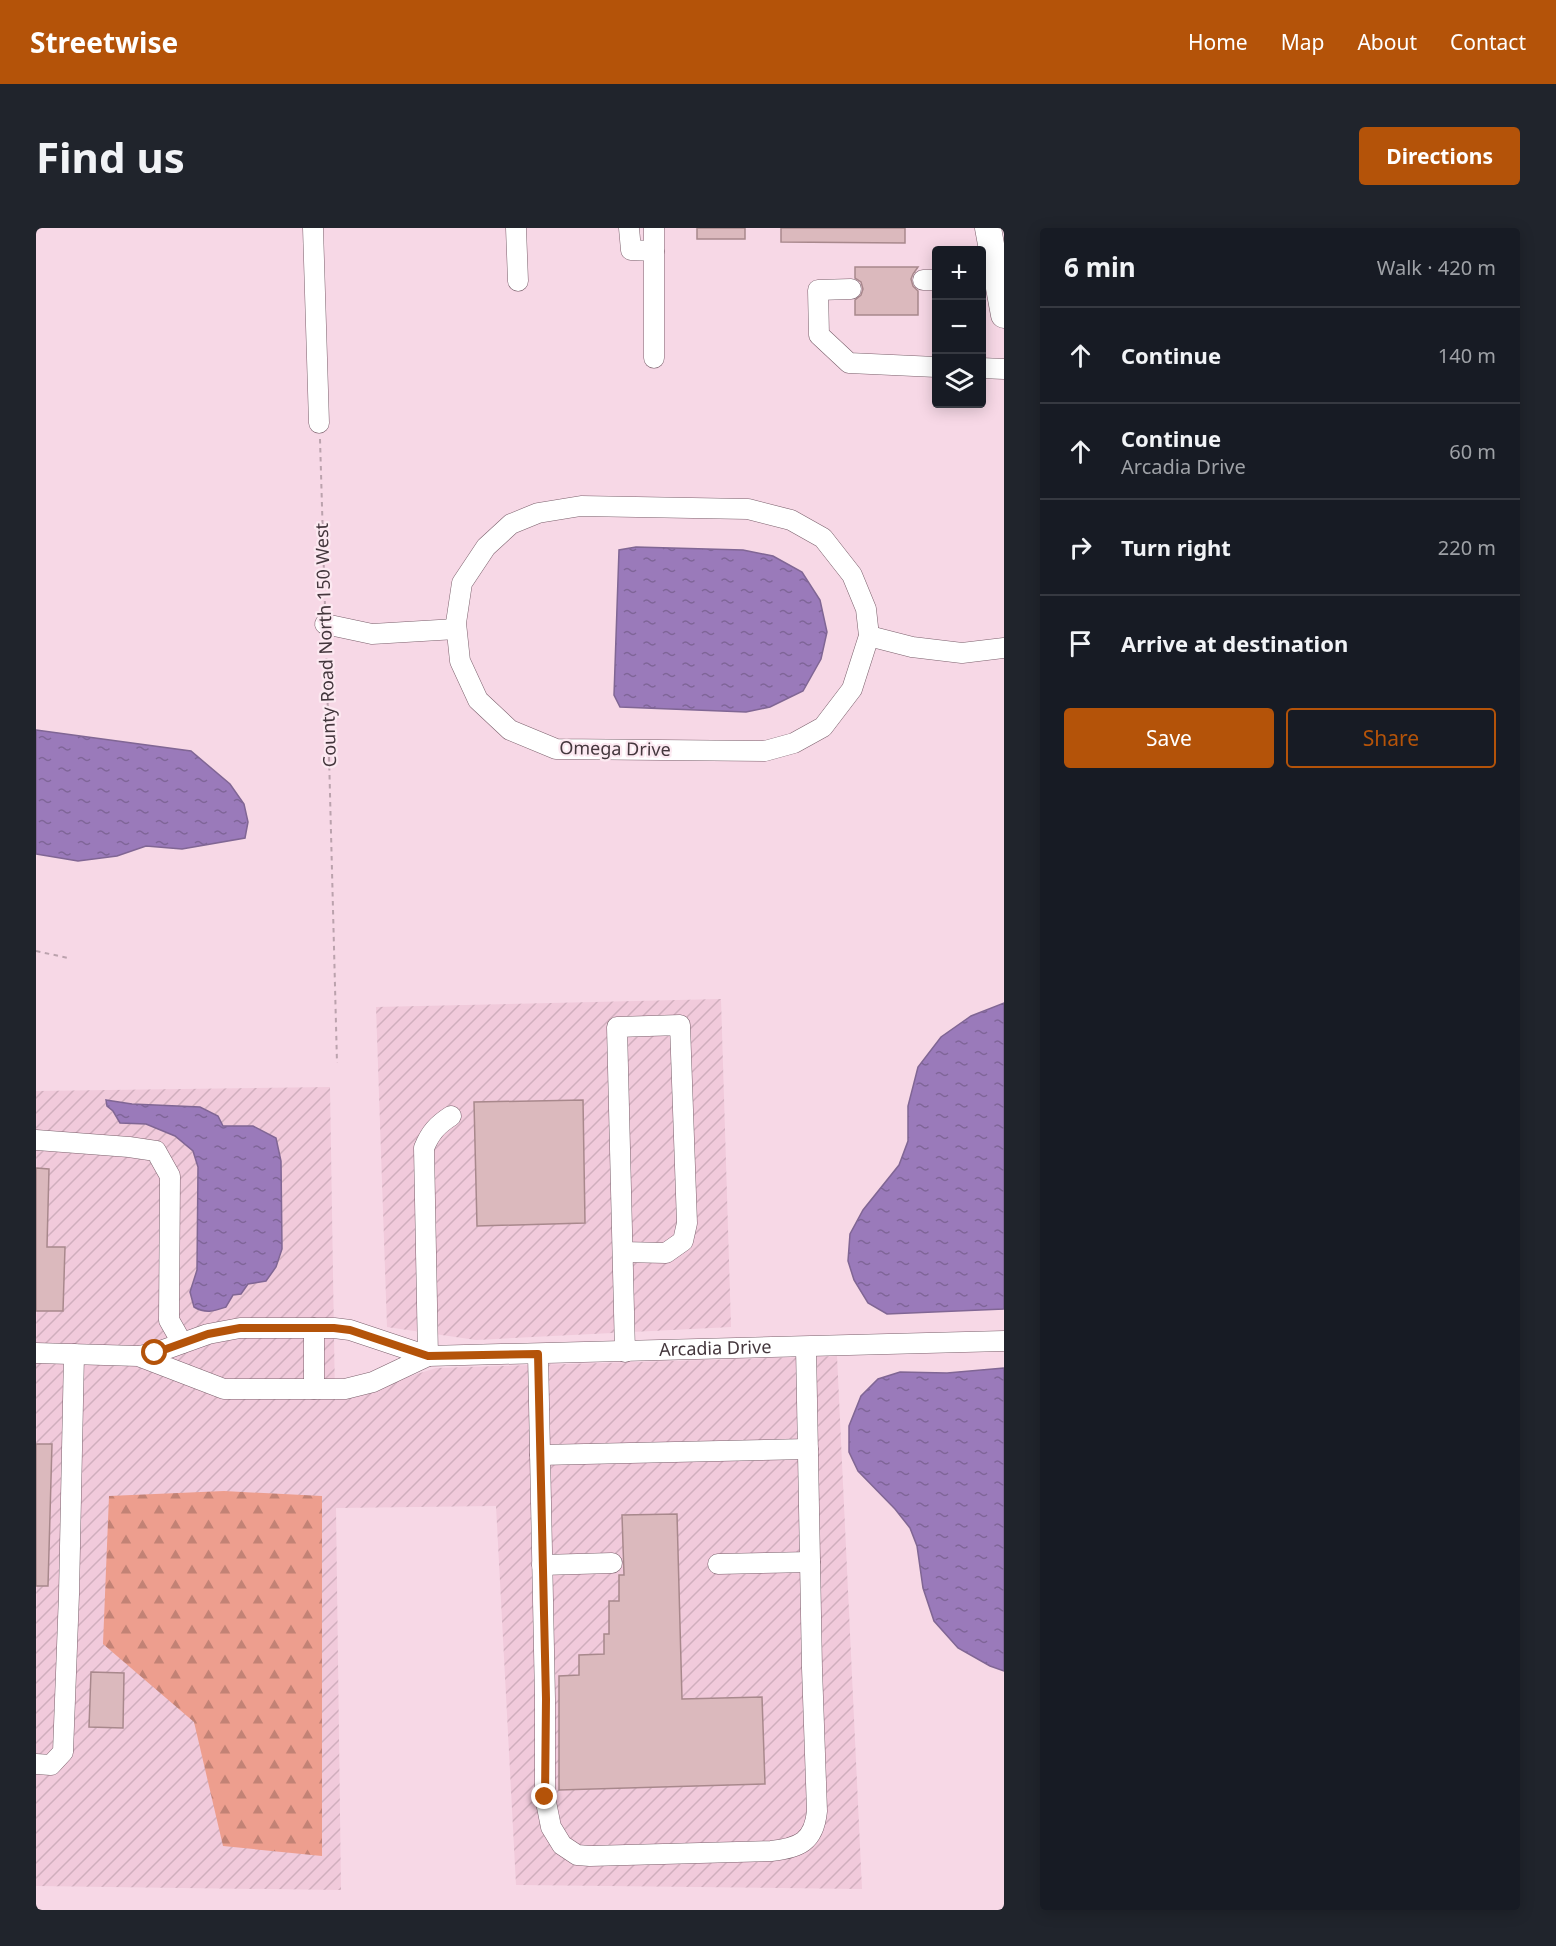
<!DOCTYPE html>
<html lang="en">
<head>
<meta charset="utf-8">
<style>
	body { margin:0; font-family:"Noto Sans",sans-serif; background:#20242c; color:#f1f3f6 }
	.controls { position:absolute; right:18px; top:18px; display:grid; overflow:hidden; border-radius:6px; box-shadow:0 3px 15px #0003 }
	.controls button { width:54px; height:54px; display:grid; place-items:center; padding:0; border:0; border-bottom:2px solid #363941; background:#171b24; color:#f1f3f6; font:30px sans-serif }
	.stop { position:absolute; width:18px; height:18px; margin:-14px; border:4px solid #b45309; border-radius:50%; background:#fff }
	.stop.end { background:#b45309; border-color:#fff; box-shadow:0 2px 6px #0008 }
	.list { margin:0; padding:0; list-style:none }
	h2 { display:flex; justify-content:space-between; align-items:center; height:78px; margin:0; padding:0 24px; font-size:26px }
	h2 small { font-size:20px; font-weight:400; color:#9ea1a6 }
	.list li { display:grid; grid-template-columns:39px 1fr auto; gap:18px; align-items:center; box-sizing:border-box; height:96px; padding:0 24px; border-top:2px solid #363941 }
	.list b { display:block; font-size:22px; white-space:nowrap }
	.list p { margin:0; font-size:20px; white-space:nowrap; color:#9ea1a6 }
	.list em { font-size:20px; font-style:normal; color:#9ea1a6 }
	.actions { display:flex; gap:12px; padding:18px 24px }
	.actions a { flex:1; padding:14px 0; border:2px solid #b45309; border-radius:6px; text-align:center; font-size:21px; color:#b45309 }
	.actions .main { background:#b45309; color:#fff }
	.icon { flex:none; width:33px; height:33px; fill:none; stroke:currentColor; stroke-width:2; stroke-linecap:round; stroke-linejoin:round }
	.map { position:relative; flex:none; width:968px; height:1682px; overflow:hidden; border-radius:6px }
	header { display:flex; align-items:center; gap:36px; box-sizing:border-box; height:84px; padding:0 30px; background:#b45309; color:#fff }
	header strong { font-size:28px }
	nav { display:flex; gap:33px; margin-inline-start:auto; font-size:21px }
	.intro { display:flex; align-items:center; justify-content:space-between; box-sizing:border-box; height:144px; padding:0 36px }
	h1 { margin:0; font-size:42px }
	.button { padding:15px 27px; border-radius:6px; background:#b45309; color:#fff; font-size:21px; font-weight:700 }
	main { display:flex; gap:36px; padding:0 36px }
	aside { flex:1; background:#171b24; border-radius:6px; box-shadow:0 3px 15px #0003 }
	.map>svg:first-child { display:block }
	.industrial { fill:url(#industrial-furrows) }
	.forest { fill:url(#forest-firs) }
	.water { fill:url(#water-ripples); stroke:#806694; stroke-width:1.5 }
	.building { fill:#dbb9bd; stroke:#a8888c; stroke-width:1.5 }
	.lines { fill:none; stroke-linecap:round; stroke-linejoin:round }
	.minor-casing { stroke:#7b606c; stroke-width:21 }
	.major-casing { stroke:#7b606c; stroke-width:27 }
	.path { stroke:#bba2ad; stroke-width:2; stroke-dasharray:4.5 4.5; stroke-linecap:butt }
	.minor { stroke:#fff; stroke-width:20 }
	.major { stroke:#fff; stroke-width:26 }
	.route { stroke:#b45309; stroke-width:8 }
	.labels { text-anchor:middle; stroke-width:4.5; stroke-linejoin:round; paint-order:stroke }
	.street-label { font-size:18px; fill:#44373d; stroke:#fce9f1 }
</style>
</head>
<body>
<header>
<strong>Streetwise</strong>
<nav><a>Home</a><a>Map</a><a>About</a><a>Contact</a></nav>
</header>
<div class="intro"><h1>Find us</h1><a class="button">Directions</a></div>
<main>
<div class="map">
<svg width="968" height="1682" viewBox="0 0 968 1682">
	<defs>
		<pattern id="industrial-furrows" width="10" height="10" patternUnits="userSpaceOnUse" patternTransform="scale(1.5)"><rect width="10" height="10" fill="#f1cadb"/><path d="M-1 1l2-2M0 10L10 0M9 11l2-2" fill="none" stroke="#d0aebd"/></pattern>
		<pattern id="forest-firs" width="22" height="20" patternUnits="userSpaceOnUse" patternTransform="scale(1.5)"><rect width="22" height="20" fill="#ed9e8e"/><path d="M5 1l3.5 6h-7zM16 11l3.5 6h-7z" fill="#c28275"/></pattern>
		<pattern id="water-ripples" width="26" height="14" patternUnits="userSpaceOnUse" patternTransform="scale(1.5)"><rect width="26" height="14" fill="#9a7aba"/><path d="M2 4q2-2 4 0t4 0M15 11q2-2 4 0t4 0" fill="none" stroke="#7f6598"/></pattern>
	</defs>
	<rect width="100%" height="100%" fill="#f7d8e6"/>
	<g class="industrial">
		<path d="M685,771L695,1099L440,1112L351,1099L340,779Z"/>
		<path d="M294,859L299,1172L400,1140L801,1128L826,1661L480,1657L460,1278L300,1280L305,1662L0,1658V863Z"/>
	</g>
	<path class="forest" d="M188,1263L286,1268V1628L187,1618L158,1494L67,1416L73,1268Z"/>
	<g class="water">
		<path d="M600,319L707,322L737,328L766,344L784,372L791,404L785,431L767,463L734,479L710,484L584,479L578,467L583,322Z"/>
		<path d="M0,502L155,523L194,556L208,576L212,594L209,610L146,621L110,618L81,628L42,633L0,626Z"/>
		<path d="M968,775V1081L851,1086L832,1075L818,1052L812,1033L814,1006L827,982L863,937L872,913V878L882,839L905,809L935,788Z"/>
		<path d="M70,872L96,876L164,879L182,888L187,898H217L240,910L245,933L246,1021L240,1039L230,1053L212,1056L205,1066L197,1067L190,1079C178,1083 170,1086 158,1079L154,1064L161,1042L162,939L157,923L139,908L110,896L84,895L77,883L71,878Z"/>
		<path d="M968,1140V1443L954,1438L922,1420L898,1393L887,1360L881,1318L874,1300L859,1281L822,1243L813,1224V1198L825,1168L842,1151L864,1144L911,1145Z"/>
	</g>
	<g class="building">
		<rect x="661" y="0" width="48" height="11"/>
		<path d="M745,0H869V15L745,14Z"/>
		<path d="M819,39H882L877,46L875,51L877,58L882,63V87H819V72L825,67L827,61L825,54L819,50Z"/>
		<path d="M547,872L549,995L441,998L438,874Z"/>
		<path d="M0,940L13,941L11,1019H29L27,1083H0Z"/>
		<path d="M0,1216H16L12,1358H0Z"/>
		<path d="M641,1286L646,1471L726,1469L729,1556L523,1562V1448L543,1447V1427L568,1426V1406H573V1373H583V1347H588L586,1287Z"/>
		<path d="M55,1444L88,1445L87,1500L53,1499Z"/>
	</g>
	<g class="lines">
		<g class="minor-casing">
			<g id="minor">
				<path d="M277,0L283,195"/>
				<path d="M480,0L482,53"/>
				<path d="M593,0L595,22L618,23"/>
				<path d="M618,0V130"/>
				<path d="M887,52H900"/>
				<path d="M815,61L782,62L783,107L813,135L900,139"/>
				<path d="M945,140L968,141"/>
				<path d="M545,278L712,281L755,292L787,310L816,347L830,381L833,408L816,461L787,499L758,515L729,523L520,521L474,502L442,472L424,433L420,395L426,355L450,319L475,296L502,285Z"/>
				<path d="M289,396L336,406L420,401"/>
				<path d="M833,408L876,419L926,425L968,420"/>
				<path id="s1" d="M415,888C401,897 394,905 388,920L392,1128L968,1113"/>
				<path d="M0,912L93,919L120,923L134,948L133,1092L146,1115"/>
				<path d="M587,1024L630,1025L647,1013L651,995L644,797L581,799L589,1124"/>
				<path d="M278,1100V1161"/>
				<path d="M0,1125L102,1128L119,1125L172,1106L204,1100H298L314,1102L392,1128L337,1154L309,1161H188L102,1128"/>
				<path d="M502,1126L509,1471V1569L515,1599L526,1617L541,1627L554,1628L735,1623C763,1620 778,1614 781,1583L776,1440L770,1119"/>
				<path d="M504,1227L772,1221"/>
				<path d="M682,1336L774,1334"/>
				<path d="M506,1337L576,1335"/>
				<path d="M0,1536L15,1537L27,1524L33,1366L38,1126"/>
			</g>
		</g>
		<g class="major-casing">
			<path id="major" d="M952,0L968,87"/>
		</g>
		<g class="path">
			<path d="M284,211L289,379"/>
			<path d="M290,412L301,835"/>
			<path d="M0,723L32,730"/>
		</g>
		<use href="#minor" class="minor"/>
		<use href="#major" class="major"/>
	</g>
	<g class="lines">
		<path class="route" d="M119,1125L172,1106L204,1100H298L314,1102L392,1128L502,1126L510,1471L509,1569"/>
	</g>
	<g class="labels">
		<g class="street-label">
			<text transform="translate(290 417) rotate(-92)" y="6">County Road North 150 West</text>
			<text transform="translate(579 521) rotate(1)" y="6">Omega Drive</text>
			<text dy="6" stroke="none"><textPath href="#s1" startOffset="538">Arcadia Drive</textPath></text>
		</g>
	</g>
</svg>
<div class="controls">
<button>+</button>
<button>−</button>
<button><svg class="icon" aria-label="layers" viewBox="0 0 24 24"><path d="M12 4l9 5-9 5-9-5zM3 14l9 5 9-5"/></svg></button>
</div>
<div class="stop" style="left:119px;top:1125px"></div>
<div class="stop end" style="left:509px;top:1569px"></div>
</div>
<aside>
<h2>6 min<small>Walk · 420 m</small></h2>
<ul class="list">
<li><svg class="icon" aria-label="ahead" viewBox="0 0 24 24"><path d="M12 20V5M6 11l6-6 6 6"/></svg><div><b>Continue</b></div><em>140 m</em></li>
<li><svg class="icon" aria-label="ahead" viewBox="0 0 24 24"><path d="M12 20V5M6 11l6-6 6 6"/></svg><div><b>Continue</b><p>Arcadia Drive</p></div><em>60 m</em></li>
<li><svg class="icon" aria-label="right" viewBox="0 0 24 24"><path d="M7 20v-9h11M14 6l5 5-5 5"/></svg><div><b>Turn right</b></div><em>220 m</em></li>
<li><svg class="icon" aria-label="arrive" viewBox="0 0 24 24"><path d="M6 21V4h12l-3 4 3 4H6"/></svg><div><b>Arrive at destination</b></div></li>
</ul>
<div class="actions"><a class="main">Save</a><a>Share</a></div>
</aside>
</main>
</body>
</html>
